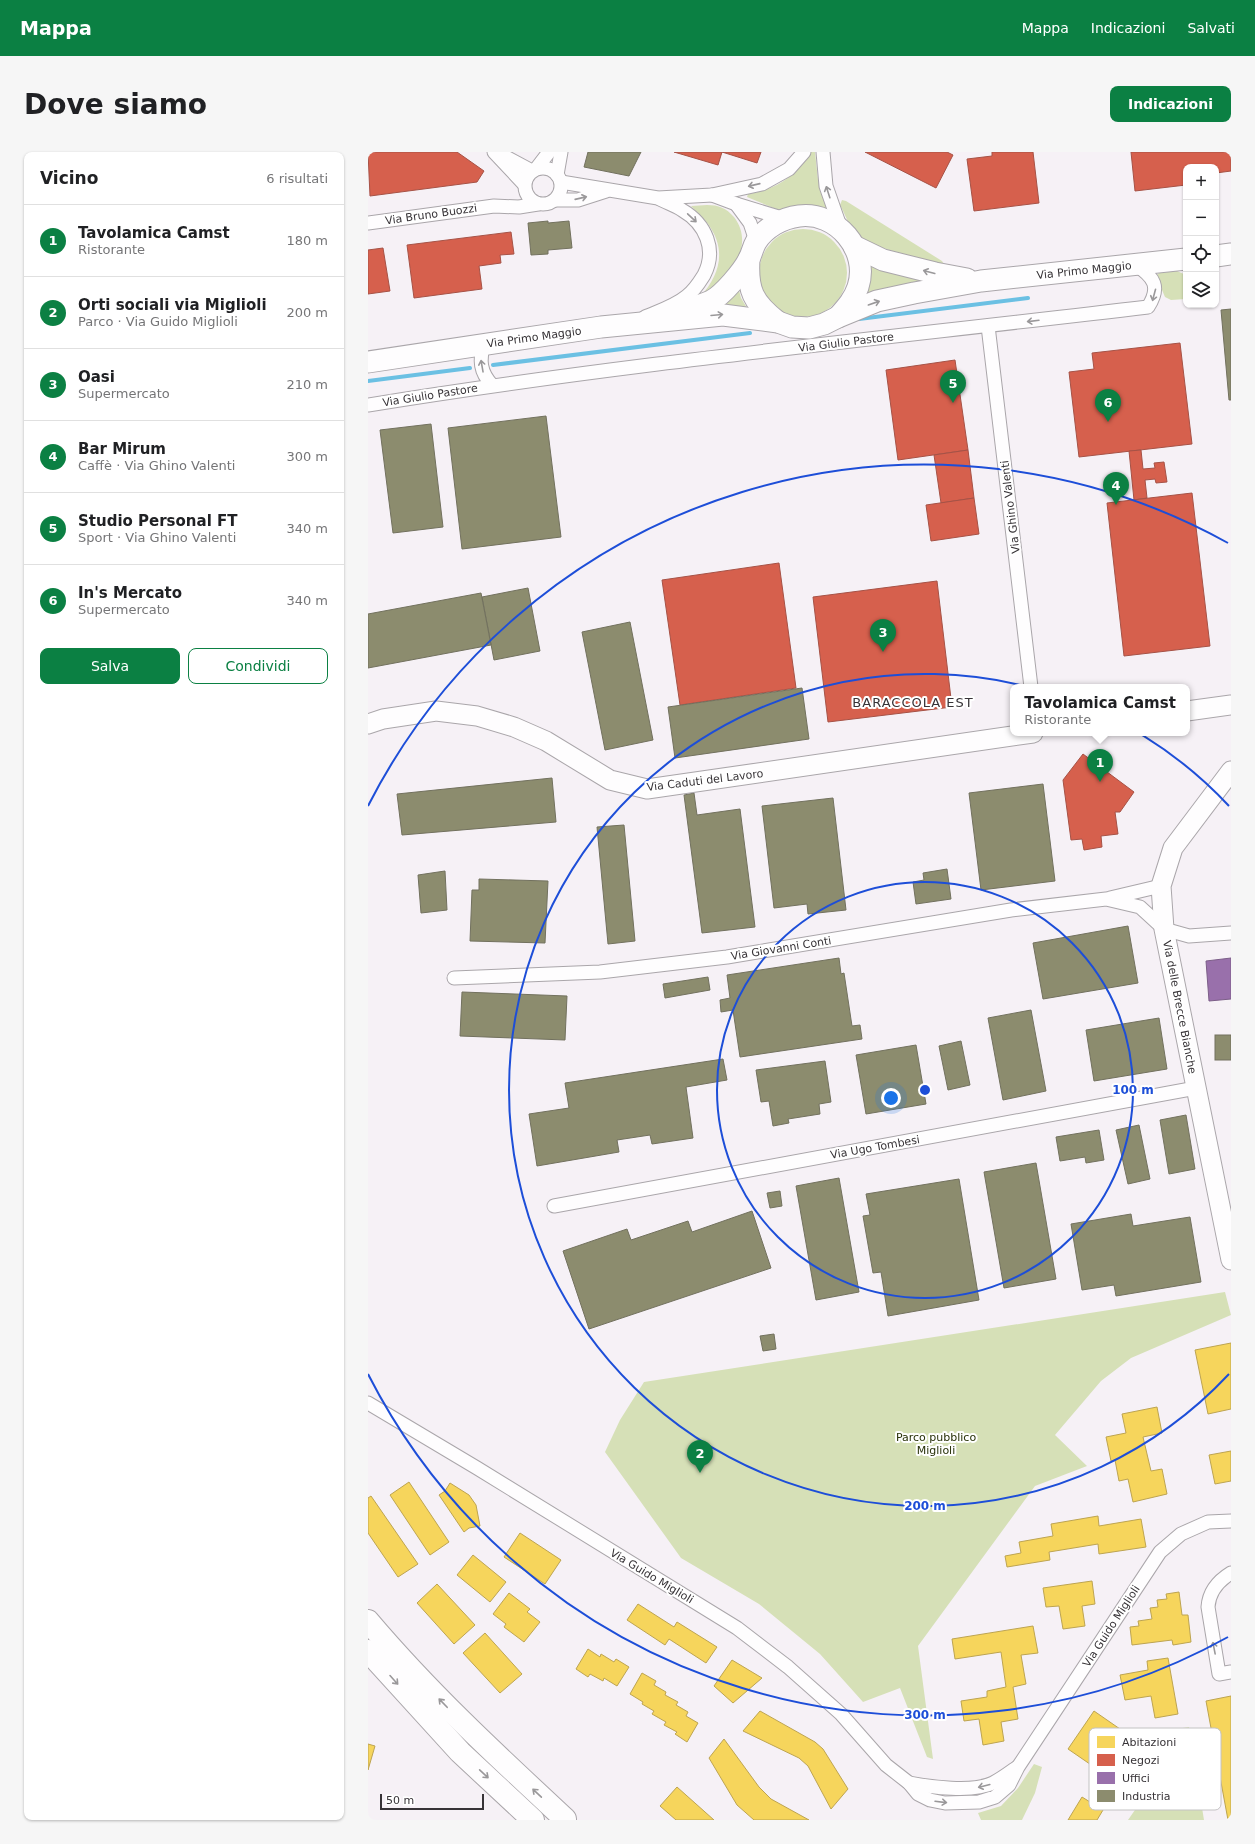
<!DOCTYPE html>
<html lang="it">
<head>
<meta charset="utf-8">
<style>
	body { margin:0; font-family:"DejaVu Sans",sans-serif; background:#f6f6f6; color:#202124 }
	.controls { position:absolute; right:12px; top:12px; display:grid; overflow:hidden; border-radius:8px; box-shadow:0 1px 3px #0004 }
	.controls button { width:36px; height:36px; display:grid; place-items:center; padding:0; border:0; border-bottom:1px solid #e0e0e0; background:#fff; color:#202124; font:20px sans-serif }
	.scale { position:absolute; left:12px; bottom:10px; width:104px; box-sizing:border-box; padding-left:4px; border:2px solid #373337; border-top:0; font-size:11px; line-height:14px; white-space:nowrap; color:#373337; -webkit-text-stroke:3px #fff; paint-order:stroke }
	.you { position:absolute; left:523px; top:946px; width:14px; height:14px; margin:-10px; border:3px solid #fff; border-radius:50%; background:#1a73e8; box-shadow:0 0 0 6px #1a73e833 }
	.badge { display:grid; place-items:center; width:26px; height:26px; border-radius:50%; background:#0b8043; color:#fff; font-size:13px; font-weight:700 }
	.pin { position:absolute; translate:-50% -33px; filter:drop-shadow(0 1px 2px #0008) }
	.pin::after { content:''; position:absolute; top:21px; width:14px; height:12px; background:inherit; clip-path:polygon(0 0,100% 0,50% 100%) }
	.popup { position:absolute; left:642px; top:532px; width:180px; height:52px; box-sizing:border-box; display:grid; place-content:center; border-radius:8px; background:#fff; filter:drop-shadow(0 1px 3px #0005); font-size:13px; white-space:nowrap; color:#757577 }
	.popup b { font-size:15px; color:#202124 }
	.popup::after { content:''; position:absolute; left:50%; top:100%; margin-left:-8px; border:8px solid transparent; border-top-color:#fff }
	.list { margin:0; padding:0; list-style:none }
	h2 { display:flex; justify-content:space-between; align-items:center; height:52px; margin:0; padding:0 16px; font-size:17px }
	h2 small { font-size:13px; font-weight:400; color:#757577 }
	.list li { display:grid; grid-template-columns:26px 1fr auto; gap:12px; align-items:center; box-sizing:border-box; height:72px; padding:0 16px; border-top:1px solid #e0e0e0 }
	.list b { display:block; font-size:15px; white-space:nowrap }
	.list p { margin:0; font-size:13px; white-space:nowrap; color:#757577 }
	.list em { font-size:13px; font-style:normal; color:#757577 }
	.actions { display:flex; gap:8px; padding:12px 16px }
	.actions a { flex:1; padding:9px 0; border:1px solid #0b8043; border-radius:8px; text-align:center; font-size:14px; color:#0b8043 }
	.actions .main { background:#0b8043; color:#fff }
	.icon { flex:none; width:22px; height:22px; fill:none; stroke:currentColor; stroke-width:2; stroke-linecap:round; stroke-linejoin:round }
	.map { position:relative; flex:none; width:863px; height:1668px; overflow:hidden; border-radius:8px }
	header { display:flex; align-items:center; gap:24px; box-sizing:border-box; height:56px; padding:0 20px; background:#0b8043; color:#fff }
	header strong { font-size:19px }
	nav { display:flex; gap:22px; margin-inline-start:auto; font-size:14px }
	.intro { display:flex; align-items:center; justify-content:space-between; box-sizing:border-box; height:96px; padding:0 24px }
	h1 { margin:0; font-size:28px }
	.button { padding:10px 18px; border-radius:8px; background:#0b8043; color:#fff; font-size:14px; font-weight:700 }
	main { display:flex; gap:24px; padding:0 24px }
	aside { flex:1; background:#fff; border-radius:8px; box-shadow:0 1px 3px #0004 }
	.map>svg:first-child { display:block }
	.green { fill:#d6e0b7 }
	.homes { fill:#f6d55c; stroke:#bda451 }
	.shops { fill:#d6604d; stroke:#a65246 }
	.offices { fill:#9970ab; stroke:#7c5e88 }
	.industry { fill:#8c8c6e; stroke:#72715e }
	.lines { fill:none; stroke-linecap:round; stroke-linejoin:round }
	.stream { stroke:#6bc0e3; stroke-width:4 }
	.street-casing { stroke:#aaa6aa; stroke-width:15 }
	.secondary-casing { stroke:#aaa6aa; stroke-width:21 }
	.primary-casing { stroke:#aaa6aa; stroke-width:23 }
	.highway-casing { stroke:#aaa6aa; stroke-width:24 }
	.street { stroke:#fefdfe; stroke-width:13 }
	.secondary { stroke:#fefdfe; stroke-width:19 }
	.primary { stroke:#fefdfe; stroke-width:21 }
	.highway { stroke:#fefdfe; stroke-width:22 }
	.oneway { stroke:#9a989a }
	.ring { fill:none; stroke:#1d4ed8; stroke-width:2 }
	.labels { text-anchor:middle; stroke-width:4; stroke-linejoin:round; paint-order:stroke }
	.street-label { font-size:11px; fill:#373337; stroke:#fff }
	.park-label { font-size:11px; fill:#283108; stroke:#fff }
	.quarter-label { font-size:13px; letter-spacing:1px; fill:#373337; stroke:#fff }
	.key { fill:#fff; stroke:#c3c2c3; stroke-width:1 }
	.key-label { font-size:11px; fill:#373337 }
	.centre { fill:#1d4ed8; stroke:#fff; stroke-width:2 }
	.ring-label { font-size:12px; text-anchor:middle; font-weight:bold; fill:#1d4ed8; stroke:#fff; stroke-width:4; stroke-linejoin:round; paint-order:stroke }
</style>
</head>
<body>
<header>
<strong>Mappa</strong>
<nav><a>Mappa</a><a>Indicazioni</a><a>Salvati</a></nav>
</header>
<div class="intro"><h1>Dove siamo</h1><a class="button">Indicazioni</a></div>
<main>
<aside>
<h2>Vicino<small>6 risultati</small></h2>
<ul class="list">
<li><span class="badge">1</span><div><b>Tavolamica Camst</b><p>Ristorante</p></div><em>180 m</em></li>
<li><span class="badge">2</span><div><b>Orti sociali via Miglioli</b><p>Parco · Via Guido Miglioli</p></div><em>200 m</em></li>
<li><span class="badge">3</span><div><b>Oasi</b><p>Supermercato</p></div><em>210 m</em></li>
<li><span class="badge">4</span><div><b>Bar Mirum</b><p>Caffè · Via Ghino Valenti</p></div><em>300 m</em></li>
<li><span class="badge">5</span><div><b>Studio Personal FT</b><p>Sport · Via Ghino Valenti</p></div><em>340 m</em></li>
<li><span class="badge">6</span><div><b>In's Mercato</b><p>Supermercato</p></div><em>340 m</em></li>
</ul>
<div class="actions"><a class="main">Salva</a><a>Condividi</a></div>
</aside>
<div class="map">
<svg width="863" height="1668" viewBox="0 0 863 1668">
	<rect width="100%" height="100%" fill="#f6f1f6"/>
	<g class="green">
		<path d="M443,0H447L450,28L463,59L408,57L379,45L380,42C407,38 429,24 443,0Z"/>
		<path d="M474,48L478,49L574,109L576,112C556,108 502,96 489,82C481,75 477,62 472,53Z"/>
		<path d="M339,53C351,53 358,56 366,65C382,86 372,108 357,127C351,134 339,139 332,145C352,123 359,98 340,72C335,65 328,60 323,54Z"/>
		<circle cx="435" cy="121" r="44"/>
		<path d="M502,113L567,128L498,144Z"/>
		<path d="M809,119L818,123V147L803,148L797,145L788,124L791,121Z"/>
		<path d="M369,131L373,146L379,156L339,157Z"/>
		<path d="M857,1140L863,1163L763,1206L733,1229L687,1283L719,1314L667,1334L550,1494L565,1607L559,1605L532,1536L495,1550L452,1502L391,1452L313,1406L237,1300L252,1268L276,1230Z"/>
		<path d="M821,1575L836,1668H760L792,1622L777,1582Z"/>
		<path d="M666,1612L674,1615L667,1641L654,1668H613L610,1661L633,1654L650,1636Z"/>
	</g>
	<g class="homes">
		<path d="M863,1191V1257L840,1262L827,1198Z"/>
		<path d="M789,1255L794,1281L775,1285L783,1319L794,1317L799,1342L765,1350L760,1327L751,1329L747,1308L743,1309L738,1285L758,1281L754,1262Z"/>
		<path d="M863,1299V1329L847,1332L841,1303Z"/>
		<path d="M41,1330L81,1390L62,1403L22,1343Z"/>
		<path d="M82,1331L101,1343L108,1353L112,1374L101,1376L96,1380L71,1343L77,1339Z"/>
		<path d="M3,1344L50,1412L30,1425L0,1381V1346Z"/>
		<path d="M730,1364L731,1374L773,1367L778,1395L731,1402L730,1392L681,1400L682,1408L639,1415L637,1404L653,1401L651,1390L685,1384L683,1372Z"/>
		<path d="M152,1381L193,1408L177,1432L136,1405Z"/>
		<path d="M105,1403L138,1430L122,1450L89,1423Z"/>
		<path d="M724,1429L727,1452L714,1454L717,1474L695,1477L691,1454L678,1455L675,1436Z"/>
		<path d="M69,1432L107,1473L86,1492L49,1451Z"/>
		<path d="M811,1440L814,1463H820L823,1490L805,1493L804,1488L764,1493L762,1475L771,1474L770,1469L784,1467L782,1456L790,1455L789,1448L799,1447L798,1442Z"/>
		<path d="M141,1441L162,1457L159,1460L172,1470L156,1490L136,1475L138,1472L125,1462Z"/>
		<path d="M270,1452L306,1475L309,1470L349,1495L338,1511L301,1487L297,1493L259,1468Z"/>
		<path d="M665,1474L670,1501L653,1503L658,1532L645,1535L650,1567L633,1570L636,1589L615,1593L611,1567L596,1569L593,1549L619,1545V1539L638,1535L633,1500L587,1507L584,1487Z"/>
		<path d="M117,1481L154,1522L132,1541L95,1501Z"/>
		<path d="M220,1497L232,1505L233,1502L246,1510L248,1507L261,1515L249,1534L236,1526L235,1529L222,1522L220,1525L208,1517Z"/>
		<path d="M800,1506L810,1562L787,1566L783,1544L757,1548L752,1523L780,1518L779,1509Z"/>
		<path d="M364,1508L394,1526L365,1551L346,1534Z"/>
		<path d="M274,1521L288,1529L286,1533L298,1540L297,1543L310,1550L308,1553L320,1560L318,1564L330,1571L319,1590L307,1582L309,1580L296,1573L298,1570L284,1562L286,1559L274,1552L275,1550L262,1542Z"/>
		<path d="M863,1544V1668H860L838,1549Z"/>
		<path d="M392,1559L447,1590L455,1597L480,1637L463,1657L440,1614L431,1606L375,1579Z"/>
		<path d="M726,1559L765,1586L755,1601L780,1618L764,1641L700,1597Z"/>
		<path d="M356,1587L391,1635L403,1647L441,1668H386L369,1653L341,1606Z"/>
		<path d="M0,1592L7,1594L0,1618Z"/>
		<path d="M309,1635L346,1668H308L292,1654Z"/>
		<path d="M714,1645L735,1658L729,1668H700Z"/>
	</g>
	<g class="shops">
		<path d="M0,0H89L116,19L109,30L2,44Z"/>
		<path d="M306,0H393L389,11L354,0L350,13Z"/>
		<path d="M497,0H579L585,3L568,36Z"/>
		<path d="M624,0H665L671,51L606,59L599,7L624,4Z"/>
		<path d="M763,0H863V19L848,21V30V15H818V33L767,39Z"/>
		<path d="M143,80L146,102L132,103L133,111L111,114L114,137L46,146L39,93Z"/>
		<path d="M15,96L22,139L0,142V98Z"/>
		<path d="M812,191L824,292L711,305L701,220L726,217L724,201Z"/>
		<path d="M587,208L600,298L530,308L518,218Z"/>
		<path d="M600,298L606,346L573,351L566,303Z"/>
		<path d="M773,298L775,317L787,316L786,311L796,310L799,330L788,331L787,327L777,328L779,346L766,348L761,299Z"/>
		<path d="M824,341L842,494L756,504L739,351Z"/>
		<path d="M606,346L611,382L563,389L558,353Z"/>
		<path d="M411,411L428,536L312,553L294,428Z"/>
		<path d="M569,429L584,555L460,570L445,445Z"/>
		<path d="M715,602L766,640L752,660H747L750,682L733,684L734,695L716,698L714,687L703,688L695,628Z"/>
	</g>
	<path class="offices" d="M863,806V847L841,849L838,809Z"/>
	<g class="industry">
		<path d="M220,0H273L261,24L216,15Z"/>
		<path d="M180,69V71L201,69L204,96L180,98V102L163,103L160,71Z"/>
		<path d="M863,157V248H861L853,158Z"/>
		<path d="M178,264L193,385L94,397L80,276Z"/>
		<path d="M63,272L75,375L25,381L12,278Z"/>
		<path d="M160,436L172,499L126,508L114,445Z"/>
		<path d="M113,441L123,493L0,516V462Z"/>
		<path d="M262,470L285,588L237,598L214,480Z"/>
		<path d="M434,536L441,587L307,606L300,555Z"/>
		<path d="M184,626L188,670L34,683L29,642Z"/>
		<path d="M675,632L687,729L613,738L601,641Z"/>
		<path d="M326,641L329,663L372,657L387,775L334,781L316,643Z"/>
		<path d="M465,646L478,758L440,762L439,752L406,756L394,654Z"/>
		<path d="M256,673L267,789L240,792L229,675Z"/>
		<path d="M579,717L583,747L548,752L545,730L556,728L555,721Z"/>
		<path d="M77,719L79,758L53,761L50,723Z"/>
		<path d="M111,727L180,729L177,791L102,789L104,738H111Z"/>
		<path d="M760,774L770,831L675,847L665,791Z"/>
		<path d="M471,806L473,822L476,821L484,874L492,873L494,887L372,905L365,858L353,860L352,848L362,846L359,823Z"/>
		<path d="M340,825L342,838L297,846L295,832Z"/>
		<path d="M94,840L199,844L197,888L92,884Z"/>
		<path d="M663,858L678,939L635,948L620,866Z"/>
		<path d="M791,866L799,917L726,929L718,878Z"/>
		<rect x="847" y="883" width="16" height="25"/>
		<path d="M593,889L602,933L580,938L571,894Z"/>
		<path d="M548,893L558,952L498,962L488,903Z"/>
		<path d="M355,907L359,928L318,935L325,986L284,992L282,983L249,988L251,1000L169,1014L161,962L201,956L197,931Z"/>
		<path d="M457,909L463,950L451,952L452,962L420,967L421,971L405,974L401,949L393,950L388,918Z"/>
		<path d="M818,963L827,1017L801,1022L792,968Z"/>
		<path d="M771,973L782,1027L760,1032L748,978Z"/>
		<path d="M731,978L736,1008L718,1011L717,1005L692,1009L688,985Z"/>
		<path d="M668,1011L688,1127L636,1136L616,1020Z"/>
		<path d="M471,1026L491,1140L448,1148L428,1034Z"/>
		<path d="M591,1027L611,1148L520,1164L513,1120L505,1121L495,1064L502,1063L498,1042Z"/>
		<path d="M412,1039L414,1054L402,1056L399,1041Z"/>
		<path d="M384,1059L403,1116L221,1177L195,1099L259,1077L263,1088L320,1069L324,1080Z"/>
		<path d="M763,1062L765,1074L822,1065L833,1130L748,1144L746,1133L714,1138L703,1072Z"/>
		<path d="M406,1182L408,1197L395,1199L392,1184Z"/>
	</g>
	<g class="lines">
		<g class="stream">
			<path d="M491,167L660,146"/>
			<path d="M125,213L382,181"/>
			<path d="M0,229L102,216"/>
		</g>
		<g class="street-casing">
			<g id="street">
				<path d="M126,0L156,32"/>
				<path d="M455,0L458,34L473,77"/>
				<path d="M134,3L164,19"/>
				<circle cx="175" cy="34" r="18"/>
				<path d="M168,17L181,0"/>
				<path d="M189,23L193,0"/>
				<path d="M193,30L290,46L344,43L394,32L421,17L436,0"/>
				<path d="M344,43L368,52L417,67"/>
				<path d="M187,48H210L238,39"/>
				<path d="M368,52L382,71L388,89"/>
				<path d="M0,71L126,54L151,55L170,52"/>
				<path d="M277,165C291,159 307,154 319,144C327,138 331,131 336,123C349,98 338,72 314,58C307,53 299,51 292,47"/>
				<path d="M620,174L663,535"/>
				<path d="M116,192C111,208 112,220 124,233"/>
				<path d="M0,253C259,211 520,186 780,155C793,135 786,125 768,113"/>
				<path d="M742,746L793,734"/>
				<path d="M86,826L232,820L359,805L643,758L738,747L772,755L796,777L821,784L863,781"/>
				<path d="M186,1054L828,936"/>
				<path d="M0,1251L109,1316L369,1476L420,1515L473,1562L518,1613L541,1631L550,1642L562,1648L577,1651L611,1650L627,1645L641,1633L650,1615L792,1400L813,1382L840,1370L863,1369"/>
				<path d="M863,1421C850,1429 841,1440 840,1455L851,1522L863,1520"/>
				<path d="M541,1631C562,1635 605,1641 625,1631C633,1627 641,1621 648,1616"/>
			</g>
		</g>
		<g class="secondary-casing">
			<g id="secondary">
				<path d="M819,559L863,553"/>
				<path d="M0,572L15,567L68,559L109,564L146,575L178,589L242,628L279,637L665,581"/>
				<path d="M863,619L805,696L793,734L796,777L863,1108"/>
			</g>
		</g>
		<g class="primary-casing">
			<g id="primary">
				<path d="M486,94L515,108L567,121L599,127"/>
				<path d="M848,104L863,102"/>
				<path d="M381,107C379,138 385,151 410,170"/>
				<path d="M317,158C325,155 335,153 343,149C355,143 375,119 381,107C384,101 385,95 388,90C397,76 414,66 431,64C468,59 502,98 490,135C486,147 479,155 470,165"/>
				<path d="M0,210L233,175L355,163L410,170L424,175L441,176L456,172L470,165L509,149L546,141L613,129L818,107"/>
			</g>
		</g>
		<g class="highway-casing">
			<g id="highway">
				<path d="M0,1469C61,1541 128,1603 197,1667"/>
				<path d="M0,1499L92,1600L165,1668"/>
			</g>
		</g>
		<use href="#street" class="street"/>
		<use href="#secondary" class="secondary"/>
		<use href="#primary" class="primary"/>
		<use href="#highway" class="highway"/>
	</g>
	<defs><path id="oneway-shaft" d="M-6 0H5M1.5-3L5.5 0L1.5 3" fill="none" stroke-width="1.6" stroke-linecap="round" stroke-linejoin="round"/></defs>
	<g class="oneway">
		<use href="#oneway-shaft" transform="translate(386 33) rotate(167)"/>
		<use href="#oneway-shaft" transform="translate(460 40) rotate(-108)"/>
		<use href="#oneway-shaft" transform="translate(213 46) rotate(-13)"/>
		<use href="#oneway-shaft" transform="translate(324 66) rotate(43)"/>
		<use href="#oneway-shaft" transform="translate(561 120) rotate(-165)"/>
		<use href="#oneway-shaft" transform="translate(786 143) rotate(105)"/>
		<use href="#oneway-shaft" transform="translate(506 151) rotate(-19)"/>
		<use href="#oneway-shaft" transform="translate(349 163) rotate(-5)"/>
		<use href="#oneway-shaft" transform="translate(665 169) rotate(173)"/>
		<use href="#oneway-shaft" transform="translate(114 214) rotate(-100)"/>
		<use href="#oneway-shaft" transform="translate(846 1496) rotate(-101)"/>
		<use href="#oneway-shaft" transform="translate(26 1528) rotate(48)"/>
		<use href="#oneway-shaft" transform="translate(75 1551) rotate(-134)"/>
		<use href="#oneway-shaft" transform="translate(116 1622) rotate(43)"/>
		<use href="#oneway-shaft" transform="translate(616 1634) rotate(166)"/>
		<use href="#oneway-shaft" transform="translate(169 1641) rotate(-137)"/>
		<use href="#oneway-shaft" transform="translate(573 1650) rotate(7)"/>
	</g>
	<g class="ring">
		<circle cx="557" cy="938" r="208"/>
		<path d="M861 1222A416 416 0 1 1 861 654"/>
		<path d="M860 1485A625 625 0 0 1 0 1222M0 654A625 625 0 0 1 860 391"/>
	</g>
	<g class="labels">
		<g class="street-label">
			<text transform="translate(63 62) rotate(-8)" y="4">Via Bruno Buozzi</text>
			<text transform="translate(716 118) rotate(-6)" y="4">Via Primo Maggio</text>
			<text transform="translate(166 185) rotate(-8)" y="4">Via Primo Maggio</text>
			<text transform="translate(478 190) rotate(-7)" y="4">Via Giulio Pastore</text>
			<text transform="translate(62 243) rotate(-9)" y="4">Via Giulio Pastore</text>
			<text transform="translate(642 355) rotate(-97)" y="4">Via Ghino Valenti</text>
			<text transform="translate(337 628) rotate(-7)" y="4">Via Caduti del Lavoro</text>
			<text transform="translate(413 796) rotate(-9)" y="4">Via Giovanni Conti</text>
			<text transform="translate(812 855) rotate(79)" y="4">Via delle Brecce Bianche</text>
			<text transform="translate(507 995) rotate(-10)" y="4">Via Ugo Tombesi</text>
			<text transform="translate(284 1424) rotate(31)" y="4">Via Guido Miglioli</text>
			<text transform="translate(743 1474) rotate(-57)" y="4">Via Guido Miglioli</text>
		</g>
		<g class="park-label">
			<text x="568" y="1289">Parco pubblico<tspan x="568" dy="13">Miglioli</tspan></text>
		</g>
		<g class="quarter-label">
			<text x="545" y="555">BARACCOLA EST</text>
		</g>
	</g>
	<rect x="721" y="1576" width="132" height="82" rx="6" class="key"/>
	<rect x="729" y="1584" width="18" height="12" fill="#f6d55c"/>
	<rect x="729" y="1602" width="18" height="12" fill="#d6604d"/>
	<rect x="729" y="1620" width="18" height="12" fill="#9970ab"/>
	<rect x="729" y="1638" width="18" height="12" fill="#8c8c6e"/>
	<g class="key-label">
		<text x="754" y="1594">Abitazioni</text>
		<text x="754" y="1612">Negozi</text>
		<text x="754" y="1630">Uffici</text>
		<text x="754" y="1648">Industria</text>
	</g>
	<circle cx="557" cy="938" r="6" class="centre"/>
	<g class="ring-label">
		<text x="765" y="942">100 m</text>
		<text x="557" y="1358">200 m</text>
		<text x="557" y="1567">300 m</text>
	</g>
</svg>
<div class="controls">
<button>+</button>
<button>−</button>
<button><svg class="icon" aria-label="locate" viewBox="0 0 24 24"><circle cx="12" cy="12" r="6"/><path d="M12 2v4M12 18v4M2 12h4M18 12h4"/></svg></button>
<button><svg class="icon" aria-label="layers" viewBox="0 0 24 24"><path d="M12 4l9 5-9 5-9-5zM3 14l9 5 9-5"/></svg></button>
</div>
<div class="scale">50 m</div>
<div class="you"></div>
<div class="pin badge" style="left:732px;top:630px">1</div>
<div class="popup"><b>Tavolamica Camst</b>Ristorante</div>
<div class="pin badge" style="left:332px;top:1321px">2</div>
<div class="pin badge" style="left:515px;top:500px">3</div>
<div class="pin badge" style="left:748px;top:353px">4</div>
<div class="pin badge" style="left:585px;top:251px">5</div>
<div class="pin badge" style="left:740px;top:270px">6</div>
</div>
</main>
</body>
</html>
